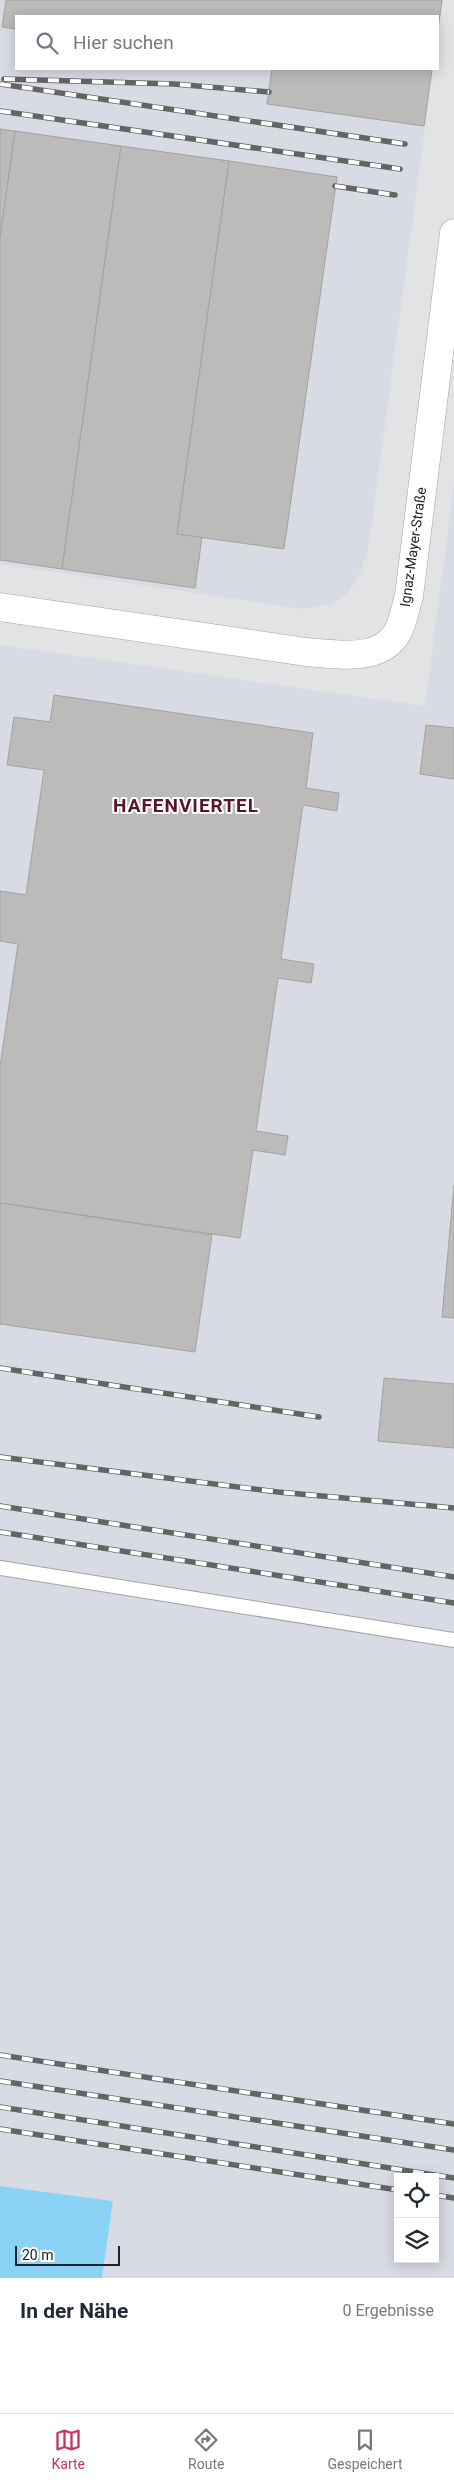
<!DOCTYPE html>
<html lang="de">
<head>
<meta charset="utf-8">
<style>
	body { margin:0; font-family:Roboto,sans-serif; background:#f6f6f7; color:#1f2937 }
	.controls { position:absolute; right:15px; bottom:15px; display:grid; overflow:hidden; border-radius:0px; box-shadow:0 2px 12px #0003 }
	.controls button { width:45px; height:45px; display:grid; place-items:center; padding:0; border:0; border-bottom:1px solid #e0e1e3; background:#fff; color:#1f2937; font:25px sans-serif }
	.scale { position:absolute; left:15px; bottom:12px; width:105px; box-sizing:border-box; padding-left:5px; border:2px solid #212222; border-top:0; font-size:14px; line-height:18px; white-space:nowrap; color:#212222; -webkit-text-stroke:4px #fff; paint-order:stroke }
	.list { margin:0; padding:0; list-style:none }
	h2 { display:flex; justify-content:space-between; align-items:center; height:65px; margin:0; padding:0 20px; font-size:21px }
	h2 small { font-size:16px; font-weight:400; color:#747a83 }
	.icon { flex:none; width:28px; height:28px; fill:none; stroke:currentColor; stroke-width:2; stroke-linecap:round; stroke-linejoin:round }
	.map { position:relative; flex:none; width:454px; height:2278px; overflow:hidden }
	.search { position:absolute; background:#fff; box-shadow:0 2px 12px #0003; left:15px; right:15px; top:15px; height:55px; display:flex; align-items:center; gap:12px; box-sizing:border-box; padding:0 18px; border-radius:0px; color:#747a83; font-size:19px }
	.sheet { height:135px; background:#fff }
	nav { display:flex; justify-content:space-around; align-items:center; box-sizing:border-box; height:70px; border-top:1px solid #e0e1e3; background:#fff; font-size:14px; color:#747a83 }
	nav a { display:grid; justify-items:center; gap:2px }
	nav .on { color:#c63760 }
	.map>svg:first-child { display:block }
	.built { fill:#d8dbe4; fill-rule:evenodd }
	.water { fill:#8bd2f7 }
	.building { fill:#bcbbba; stroke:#a3a2a1 }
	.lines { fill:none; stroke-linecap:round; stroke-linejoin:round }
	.service-casing { stroke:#a3a3a4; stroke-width:16 }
	.minor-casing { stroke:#a3a3a4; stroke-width:29 }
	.service { stroke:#fff; stroke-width:14 }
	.minor { stroke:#fff; stroke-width:28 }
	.rail-casing { stroke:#636465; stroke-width:5.5 }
	.rail { stroke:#fff; stroke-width:4; stroke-dasharray:11; stroke-linecap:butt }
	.labels { text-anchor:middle; stroke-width:4; stroke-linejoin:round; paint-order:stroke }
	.street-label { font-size:14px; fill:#212222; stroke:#fff }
	.district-label { font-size:19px; font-weight:bold; letter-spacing:1px; fill:#5a1528; stroke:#fff }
</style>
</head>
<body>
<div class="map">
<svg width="454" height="2278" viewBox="0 0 454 2278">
	<rect width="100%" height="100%" fill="#e2e3e4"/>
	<g class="built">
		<path d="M0,0H443L438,35V16H16V69H433L368,550L358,579L347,594L328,605L303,609L0,564Z"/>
		<path d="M454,484V2278H102L113,2201L0,2186V645L425,706ZM398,2177H435V2259H398Z"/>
	</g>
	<path class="water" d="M0,2186L113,2201L102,2278H0Z"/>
	<g class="building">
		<path d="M6,0H442L438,29V16H16V29L2,27Z"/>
		<path d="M272,69H432L424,126L267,104Z"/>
		<path d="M0,129L15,131L0,239Z"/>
		<path d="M15,131L121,146L62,569L0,560V239Z"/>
		<path d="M121,146L229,161L177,534L202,537L195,588L62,569Z"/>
		<path d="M229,161L337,177L284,549L177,534Z"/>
		<path d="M54,695L313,733L306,788L339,793L337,811L303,805L281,959L314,964L311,983L278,978L256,1131L288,1136L285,1155L253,1150L240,1238L0,1203V1067L18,944L0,941V891L26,895L44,770L7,765L14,717L50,722Z"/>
		<path d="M426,725L454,728V779L420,774Z"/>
		<path d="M454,1185V1318L442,1317Z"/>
		<path d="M0,1203L212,1235L195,1352L0,1324Z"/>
		<path d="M384,1378L454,1384V1448L378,1441Z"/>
	</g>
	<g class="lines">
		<g class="service-casing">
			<path id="service" d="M0,1568L454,1640"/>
		</g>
		<g class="minor-casing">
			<path id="minor" d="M0,607L306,652C338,654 385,664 400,627C404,617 406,606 409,596L454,233"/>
		</g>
		<use href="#service" class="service"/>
		<use href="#minor" class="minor"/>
		<g class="rail-casing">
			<g id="rail">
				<path d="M4,79L174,84L269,92"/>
				<path d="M0,84L405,144"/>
				<path d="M0,111L400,169"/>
				<path d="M335,186L395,195"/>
				<path d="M0,1368L319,1417"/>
				<path d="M0,1457L278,1492L454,1508"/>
				<path d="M0,1506L454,1577"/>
				<path d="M0,1532L454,1603"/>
				<path d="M0,2055L454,2124"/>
				<path d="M0,2081L454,2150"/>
				<path d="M0,2107L454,2178"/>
				<path d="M0,2129L398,2190"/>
				<path d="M435,2195L454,2198"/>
			</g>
		</g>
		<use href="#rail" class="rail"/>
	</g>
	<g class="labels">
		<g class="street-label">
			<text transform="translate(413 547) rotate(-82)" y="5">Ignaz-Mayer-Straße</text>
		</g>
		<g class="district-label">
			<text x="186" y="812">HAFENVIERTEL</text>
		</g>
	</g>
</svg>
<div class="controls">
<button><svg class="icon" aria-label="locate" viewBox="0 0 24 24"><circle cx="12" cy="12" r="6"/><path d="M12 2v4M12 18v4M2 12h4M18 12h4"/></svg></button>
<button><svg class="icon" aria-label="layers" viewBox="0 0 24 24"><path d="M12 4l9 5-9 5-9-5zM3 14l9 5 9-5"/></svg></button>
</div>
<div class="scale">20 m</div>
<div class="search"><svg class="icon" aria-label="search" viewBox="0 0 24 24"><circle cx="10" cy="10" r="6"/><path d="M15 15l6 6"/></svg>Hier suchen</div>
</div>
<section class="sheet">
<h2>In der Nähe<small>0 Ergebnisse</small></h2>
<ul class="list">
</ul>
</section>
<nav>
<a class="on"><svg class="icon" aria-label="map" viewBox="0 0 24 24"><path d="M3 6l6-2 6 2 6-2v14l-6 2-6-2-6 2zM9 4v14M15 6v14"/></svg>Karte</a>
<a><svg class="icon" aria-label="directions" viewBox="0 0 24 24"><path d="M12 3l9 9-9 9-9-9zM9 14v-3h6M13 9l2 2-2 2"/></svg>Route</a>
<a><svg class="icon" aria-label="saved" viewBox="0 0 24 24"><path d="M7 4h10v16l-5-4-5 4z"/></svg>Gespeichert</a>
</nav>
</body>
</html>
